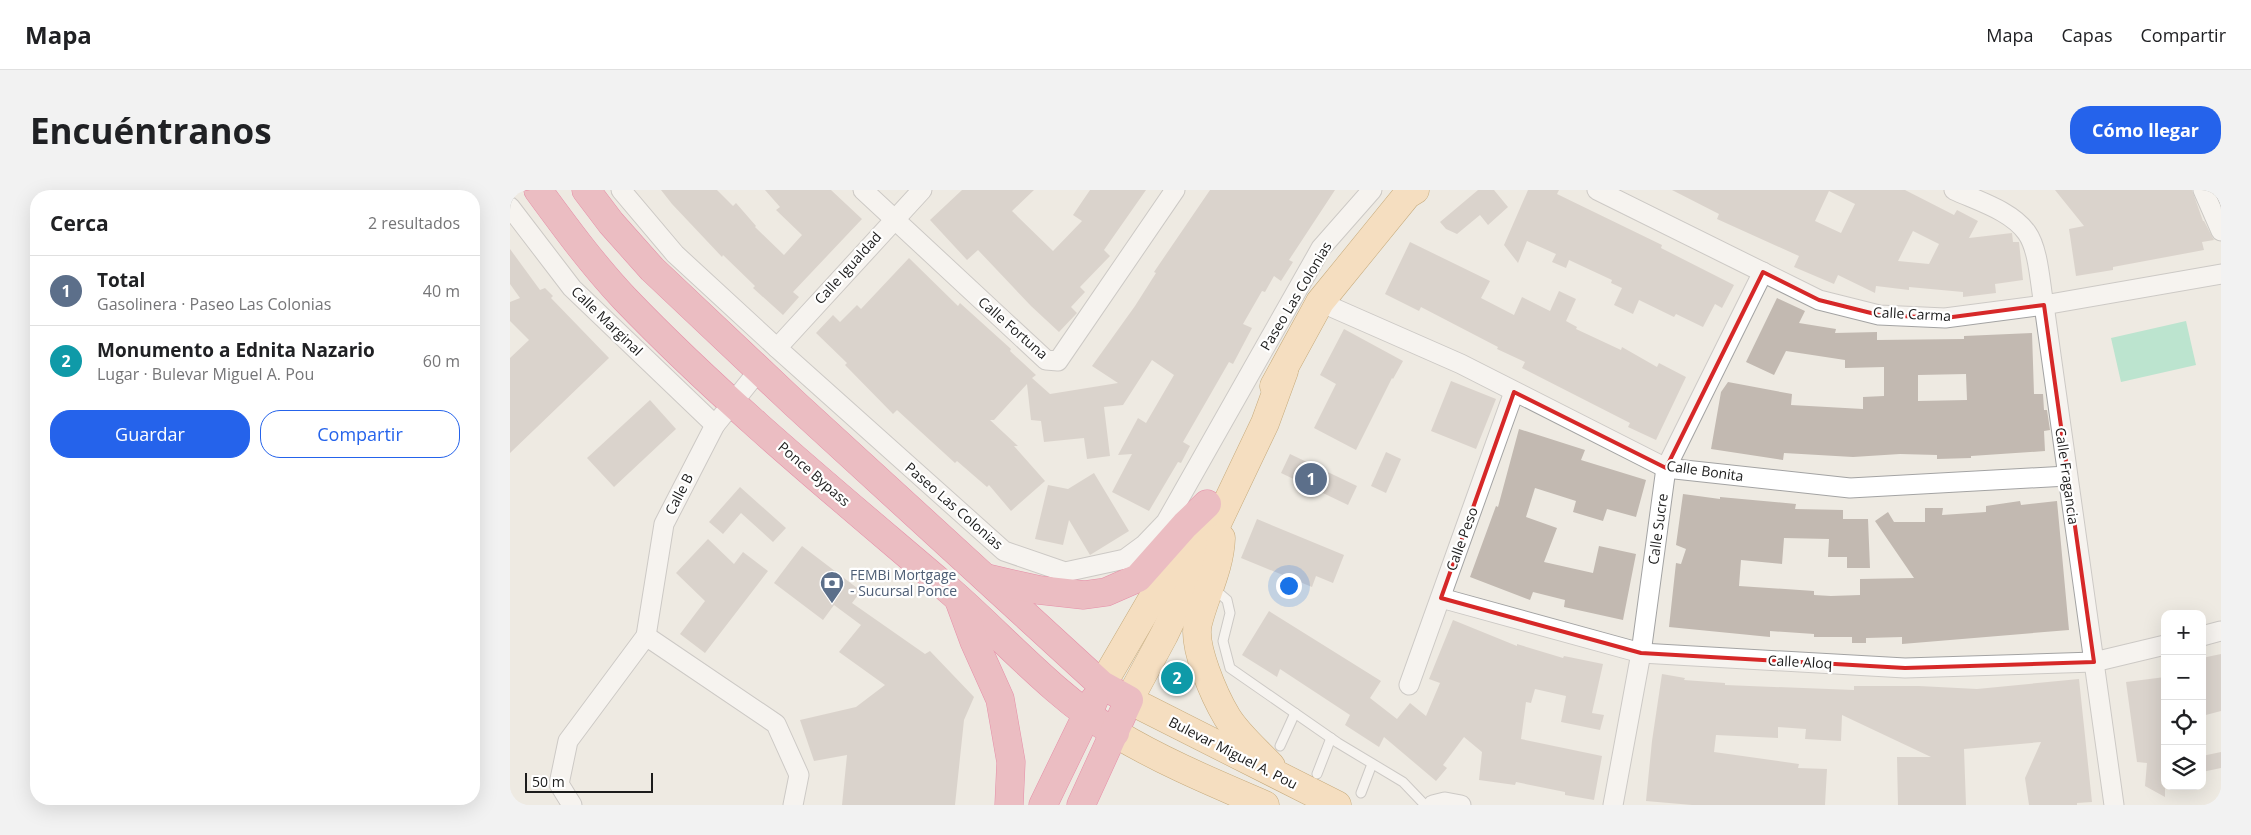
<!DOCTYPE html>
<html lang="es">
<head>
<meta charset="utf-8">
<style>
	body { margin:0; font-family:"Open Sans",sans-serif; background:#f2f2f2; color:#202124 }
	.controls { position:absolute; right:15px; bottom:15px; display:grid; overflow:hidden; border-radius:10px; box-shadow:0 5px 20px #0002 }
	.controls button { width:45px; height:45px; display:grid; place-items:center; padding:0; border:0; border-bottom:1px solid #e0e0e0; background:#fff; color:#202124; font:25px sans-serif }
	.scale { position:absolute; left:15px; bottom:12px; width:128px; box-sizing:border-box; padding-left:5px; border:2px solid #1c1c1c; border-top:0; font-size:14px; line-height:18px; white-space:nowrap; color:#1c1c1c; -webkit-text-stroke:4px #fff; paint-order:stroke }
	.you { position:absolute; left:778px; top:395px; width:18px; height:18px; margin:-12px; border:4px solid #fff; border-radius:50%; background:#1a73e8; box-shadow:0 0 0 8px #1a73e833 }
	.badge { display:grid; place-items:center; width:32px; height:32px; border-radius:50%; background:#2563eb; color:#fff; font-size:16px; font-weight:700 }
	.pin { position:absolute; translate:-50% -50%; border:2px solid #fff; box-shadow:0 1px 5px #0006 }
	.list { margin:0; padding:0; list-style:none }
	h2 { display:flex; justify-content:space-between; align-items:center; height:65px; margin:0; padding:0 20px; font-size:21px }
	h2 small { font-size:16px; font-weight:400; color:#757577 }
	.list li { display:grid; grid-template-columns:32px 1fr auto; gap:15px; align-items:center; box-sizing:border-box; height:70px; padding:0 20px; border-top:1px solid #e0e0e0 }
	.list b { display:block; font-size:19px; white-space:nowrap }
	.list p { margin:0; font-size:16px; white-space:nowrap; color:#757577 }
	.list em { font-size:16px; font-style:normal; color:#757577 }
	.actions { display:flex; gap:10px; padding:15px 20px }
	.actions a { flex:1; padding:11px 0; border:1px solid #2563eb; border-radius:20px; text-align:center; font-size:18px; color:#2563eb }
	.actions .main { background:#2563eb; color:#fff }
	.icon { flex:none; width:28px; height:28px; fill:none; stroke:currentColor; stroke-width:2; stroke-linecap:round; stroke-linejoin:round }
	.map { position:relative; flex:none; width:1711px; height:615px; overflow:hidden; border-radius:20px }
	header { display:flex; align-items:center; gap:30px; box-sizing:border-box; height:70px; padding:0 25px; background:#fff; border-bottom:1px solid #e0e0e0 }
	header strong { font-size:24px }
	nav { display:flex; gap:28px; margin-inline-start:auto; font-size:18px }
	.intro { display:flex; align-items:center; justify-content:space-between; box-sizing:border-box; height:120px; padding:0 30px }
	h1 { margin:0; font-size:35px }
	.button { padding:12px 22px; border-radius:20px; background:#2563eb; color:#fff; font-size:18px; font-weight:700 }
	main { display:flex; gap:30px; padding:0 30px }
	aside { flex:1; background:#fff; border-radius:20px; box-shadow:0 5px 20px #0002 }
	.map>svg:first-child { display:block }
	.pitch { fill:#7edeb8 }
	.building { fill:#c2b9b1; fill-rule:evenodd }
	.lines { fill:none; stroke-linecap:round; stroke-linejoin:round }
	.lane-casing { stroke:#a3a3a3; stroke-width:11 }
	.street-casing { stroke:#a3a3a3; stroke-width:21 }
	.primary-casing { stroke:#956100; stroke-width:29 }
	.highway-casing { stroke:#d92263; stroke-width:29 }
	.lane { stroke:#fff; stroke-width:9 }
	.street { stroke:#fff; stroke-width:19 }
	.primary { stroke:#fcd098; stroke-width:28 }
	.highway { stroke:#e7889b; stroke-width:28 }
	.marked { fill:none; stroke:#d62828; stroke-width:4; stroke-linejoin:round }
	.labels { text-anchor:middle; stroke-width:4.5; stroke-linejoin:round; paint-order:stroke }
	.street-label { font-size:14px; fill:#1c1c1c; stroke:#fff }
	.service-label { font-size:14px; fill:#4e5e75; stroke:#fff; text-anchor:start }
</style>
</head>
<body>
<header>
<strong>Mapa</strong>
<nav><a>Mapa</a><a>Capas</a><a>Compartir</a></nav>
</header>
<div class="intro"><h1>Encuéntranos</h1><a class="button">Cómo llegar</a></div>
<main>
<aside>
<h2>Cerca<small>2 resultados</small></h2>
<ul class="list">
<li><span class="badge" style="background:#5c6f8a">1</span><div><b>Total</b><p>Gasolinera · Paseo Las Colonias</p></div><em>40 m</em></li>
<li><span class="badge" style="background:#0f9aa8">2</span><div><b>Monumento a Ednita Nazario</b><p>Lugar · Bulevar Miguel A. Pou</p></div><em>60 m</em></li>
</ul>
<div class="actions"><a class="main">Guardar</a><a>Compartir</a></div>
</aside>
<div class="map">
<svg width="1711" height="615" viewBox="0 0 1711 615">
	<rect width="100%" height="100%" fill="#eeeae2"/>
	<path class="pitch" d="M1676,131L1686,175L1611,192L1601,148Z"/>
	<g class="building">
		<path d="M151,0H207L223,16L226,13L246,36L245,37L274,65L292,45L266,20L270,17L255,0H321L352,29L283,102L289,107L273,125L243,98L245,96L213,65L212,67L162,14Z"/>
		<path d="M452,0H524L502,21L543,61L572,31L563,25L580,0H636L594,60L600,66L570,97L575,102L561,117L567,123L549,142L521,116L468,60L457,70L420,30Z"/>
		<path d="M700,0H825L779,70L783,72L771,91L764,86L755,102L752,101L733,134L742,138L723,174L719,172L673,252L680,256L671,273L668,272L639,321L602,302L622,264L608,265L628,228L636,233L664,185L642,170L613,215L594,217L600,266L577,269L574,248L534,252L531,231L521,230L517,194L484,230H480L508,256H504L535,291L501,321L479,295L477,297L447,271L445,273L387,220L383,224L335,175L337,173L306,143L323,125L330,132L347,115L351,119L399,68L448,116L450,113L501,159L500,161L526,185L522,188L540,204L608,193L582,176L625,116L646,83L644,82Z"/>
		<path d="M968,0H984L998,17L978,35L970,25L947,44L936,39L930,32Z"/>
		<path d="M1018,0H1049L1047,4L1152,55L1151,58L1224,95L1212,118L1205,114L1193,137L1166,124L1164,127L1129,110L1123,124L1104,115L1112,98L1101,93L1102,90L1059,70L1056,78L1042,72L1046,64L1017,51L1008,73L994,55Z"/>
		<path d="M1162,0H1395L1444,25L1447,20L1468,31L1459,48L1502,43L1503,52H1509L1513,90L1485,94L1486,103L1453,107V102L1399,97V100L1366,96L1365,103L1328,85L1324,94L1284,77L1289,66L1207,29L1209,24ZM1319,1L1345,14L1331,43L1305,31ZM1403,41L1429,54L1419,74L1388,71Z"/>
		<path d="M1545,0H1682L1693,31H1694L1704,50L1692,52L1694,60L1603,77V80L1566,86L1559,39L1574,36Z"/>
		<path d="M900,52L980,91L971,108L1004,125L1012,107L1040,121L1049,101L1066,109L1056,131L1067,137L1066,139L1111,160L1112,157L1147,177L1149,173L1176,187L1146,250L1118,237L1120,233L1012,178L1015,172L987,159L988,157L911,117L909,121L875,104Z"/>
		<path d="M0,59L30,100L35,98L43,106L41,108L99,168L0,263V168L19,150L0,131V112L10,108L0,94Z"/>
		<path d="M1267,108L1295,121L1289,133L1326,139L1325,143L1367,142V150L1454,149V146L1522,143L1524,204H1533L1534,220H1537L1540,240L1534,241L1535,261L1461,266V268L1427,269V265L1390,264L1343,267L1274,263L1273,270L1201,259L1211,202L1218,192L1282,204L1281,215L1353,219V207L1374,206V177L1335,178V170L1276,161L1264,185L1236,172ZM1456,184L1457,210L1408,211V185Z"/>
		<path d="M834,139L893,171L883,189L882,188L846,260L804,238L826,194L810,185Z"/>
		<path d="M941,191L986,209L966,259L921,241Z"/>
		<path d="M140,210L166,239L104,297L77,268Z"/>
		<path d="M1009,239L1075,260L1071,270L1136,290L1126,327L1097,319L1093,331L1063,322L1066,311L1025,298L1016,327L1047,338L1034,372L1083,383L1089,356L1126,364L1113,430L1054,417L1055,410L1023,402L1020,410L960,387L986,316L988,317Z"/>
		<path d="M876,262L891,269L876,303L861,296Z"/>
		<path d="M780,264L847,296L838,315L771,283Z"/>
		<path d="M584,283L619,341L580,365L559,330L553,355L525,349L538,295L558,299Z"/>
		<path d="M230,297L276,338L263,352L231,323L213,344L199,332Z"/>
		<path d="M1173,304L1210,309V307L1286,314L1285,319L1333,320V329H1358L1360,378H1337V367H1318L1319,349L1274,348L1272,374L1231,370L1229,396L1304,401V405L1321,406L1350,405V389L1404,388L1365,331L1378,322L1384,332H1415V318H1433L1432,325L1476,322V316L1510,311L1511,315L1547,311L1559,440L1392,454V447L1356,448V453H1342V447H1304V444L1260,441V447L1159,437L1166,373L1171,374L1176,359L1166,355Z"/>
		<path d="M747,329L834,365L823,393L806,386L802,397L731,368Z"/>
		<path d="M198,349L224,374L233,362L258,381L195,463L170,444L195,411L166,383Z"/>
		<path d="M292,356L351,401L342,413L415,464L420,461L464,507L454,530L445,615H332L337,565L304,571L290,530L346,517L375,495L329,462L351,435L324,415L313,430L264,393Z"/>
		<path d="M759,421L871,491L860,508L887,529L900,513L916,526L930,493L919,489L943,430L1007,456V454L1053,468L1054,466L1093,474L1082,523L1094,525L1090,540L1051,532L1056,506L1025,499L1021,513L1016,512L1011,549L1092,566L1084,610L1055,605V602L1006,592L1005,595L969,590L972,562L954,547L933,575L937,578L926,591L874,547L869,557L835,535L840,525L770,479L767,487L732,465Z"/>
		<path d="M1711,464V521L1692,526V468Z"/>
		<path d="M1152,484L1175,488L1174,490L1215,493V495L1344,500V496H1409L1467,499L1569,489L1582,612L1567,613V615H1519L1515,588L1531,552L1454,559L1456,615H1388L1387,567H1421L1332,525L1331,551L1295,549L1296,539L1268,537V548L1206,545L1204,562L1289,574L1288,578L1317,579L1315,615H1182L1136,611L1142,551Z"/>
		<path d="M1655,487V607L1635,596L1637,573L1627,572L1616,492Z"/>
		<path d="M1711,562V578L1692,582V566Z"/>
	</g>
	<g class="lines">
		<g class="lane-casing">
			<g id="lane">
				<path d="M703,398L717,410L720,423L713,451L720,478L828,553L893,592L915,615"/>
				<path d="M770,556L785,523"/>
				<path d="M807,584L821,548"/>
				<path d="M851,603L862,574"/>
			</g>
		</g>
		<g class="street-casing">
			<g id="street">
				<path d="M111,0L165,64L267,158L494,361L555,382L615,369L634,355L656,332L811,58L862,0"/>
				<path d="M353,0L536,170L548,171L665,0"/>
				<path d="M1087,0L1309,110L1369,125L1435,128L1534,115L1711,84"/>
				<path d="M1444,0C1468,11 1502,21 1517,43C1529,60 1530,95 1534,115L1604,615"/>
				<path d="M1693,0L1711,41"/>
				<path d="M0,17L62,98L205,235"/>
				<path d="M810,112L951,174L1156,278L1340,298L1557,286"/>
				<path d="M267,158L412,0"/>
				<path d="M931,408L1131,463L1395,478L1584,472L1655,455"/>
				<path d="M136,446L154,334L205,235L249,180"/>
				<path d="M1692,446L1711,441"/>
				<path d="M899,495L1004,202"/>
				<path d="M62,615L49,594L58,551L136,446L266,534L289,585L283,615"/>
				<path d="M923,615L935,612L951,615"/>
				<path d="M1103,615L1131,463L1156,278L1253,82"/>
			</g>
		</g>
		<g class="primary-casing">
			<g id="primary">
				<path d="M774,181L755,233L654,445L619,510L827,615"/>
				<path d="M764,196L810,112L897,5L905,0"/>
				<path d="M711,348C710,378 695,405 688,433C682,456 705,507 717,527C728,545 747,561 761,576"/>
				<path d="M592,495L687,332"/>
				<path d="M605,543C653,572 704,593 755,615"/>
			</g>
		</g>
		<g class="highway-casing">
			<g id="highway">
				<path d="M28,0C55,37 83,75 115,109C216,214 329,306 439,400C493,447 543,505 605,543"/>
				<path d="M76,0L101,33L142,79L284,213L592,495L619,510L571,615"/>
				<path d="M476,388L529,400L574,405L596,402L628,388L675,335L697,314"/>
				<path d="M450,413L464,451L490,509L501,572L499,615"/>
				<path d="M533,615L584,510"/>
			</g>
		</g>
		<use href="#lane" class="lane"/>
		<use href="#street" class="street"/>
		<use href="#primary" class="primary"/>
		<use href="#highway" class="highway"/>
	</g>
	<path d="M0 0H1711V615H0ZM1253,82L1309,110L1369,125L1435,128L1534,115L1584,472L1395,478L1131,463L931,408L1004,202L1156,278Z" fill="#eeeae2" fill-opacity=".55" fill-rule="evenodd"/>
	<path class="marked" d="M1253,82L1309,110L1369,125L1435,128L1534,115L1584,472L1395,478L1131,463L931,408L1004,202L1156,278Z"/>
	<defs>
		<g id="bank-pin" transform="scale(1.25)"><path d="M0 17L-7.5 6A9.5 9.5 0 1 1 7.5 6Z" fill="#5c6f8a" stroke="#fff"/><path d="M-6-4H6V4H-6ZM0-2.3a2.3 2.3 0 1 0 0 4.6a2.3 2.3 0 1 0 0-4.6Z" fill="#fff"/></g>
	</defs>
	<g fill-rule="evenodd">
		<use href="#bank-pin" x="322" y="393"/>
	</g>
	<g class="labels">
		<g class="street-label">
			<text transform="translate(338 78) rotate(-48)" y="5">Calle Igualdad</text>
			<text transform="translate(786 106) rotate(-59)" y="5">Paseo Las Colonias</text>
			<text transform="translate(1402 124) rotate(3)" y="5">Calle Carma</text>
			<text transform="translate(97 131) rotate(44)" y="5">Calle Marginal</text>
			<text transform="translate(503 138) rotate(41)" y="5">Calle Fortuna</text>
			<text transform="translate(1195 281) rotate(8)" y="5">Calle Bonita</text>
			<text transform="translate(304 284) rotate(41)" y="5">Ponce Bypass</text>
			<text transform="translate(1557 286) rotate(82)" y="5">Calle Fragancia</text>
			<text transform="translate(169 304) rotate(-63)" y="5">Calle B</text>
			<text transform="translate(444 316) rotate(41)" y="5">Paseo Las Colonias</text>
			<text transform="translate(1148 339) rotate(-82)" y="5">Calle Sucre</text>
			<text transform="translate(952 349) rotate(-70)" y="5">Calle Peso</text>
			<text transform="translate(1290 472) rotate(3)" y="5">Calle Aloq</text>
			<text transform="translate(723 563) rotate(27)" y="5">Bulevar Miguel A. Pou</text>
		</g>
		<g class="service-label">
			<text x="340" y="390">FEMBi Mortgage<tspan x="340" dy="16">- Sucursal Ponce</tspan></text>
		</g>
	</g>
</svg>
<div class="controls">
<button>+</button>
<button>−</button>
<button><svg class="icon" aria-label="locate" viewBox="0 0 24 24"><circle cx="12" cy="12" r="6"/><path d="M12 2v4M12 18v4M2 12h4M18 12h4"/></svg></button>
<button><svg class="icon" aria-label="layers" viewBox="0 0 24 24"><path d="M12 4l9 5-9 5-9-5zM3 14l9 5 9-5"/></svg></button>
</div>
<div class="scale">50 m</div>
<div class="you"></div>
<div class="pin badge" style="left:801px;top:289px;background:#5c6f8a">1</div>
<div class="pin badge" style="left:667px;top:488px;background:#0f9aa8">2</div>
</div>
</main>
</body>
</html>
